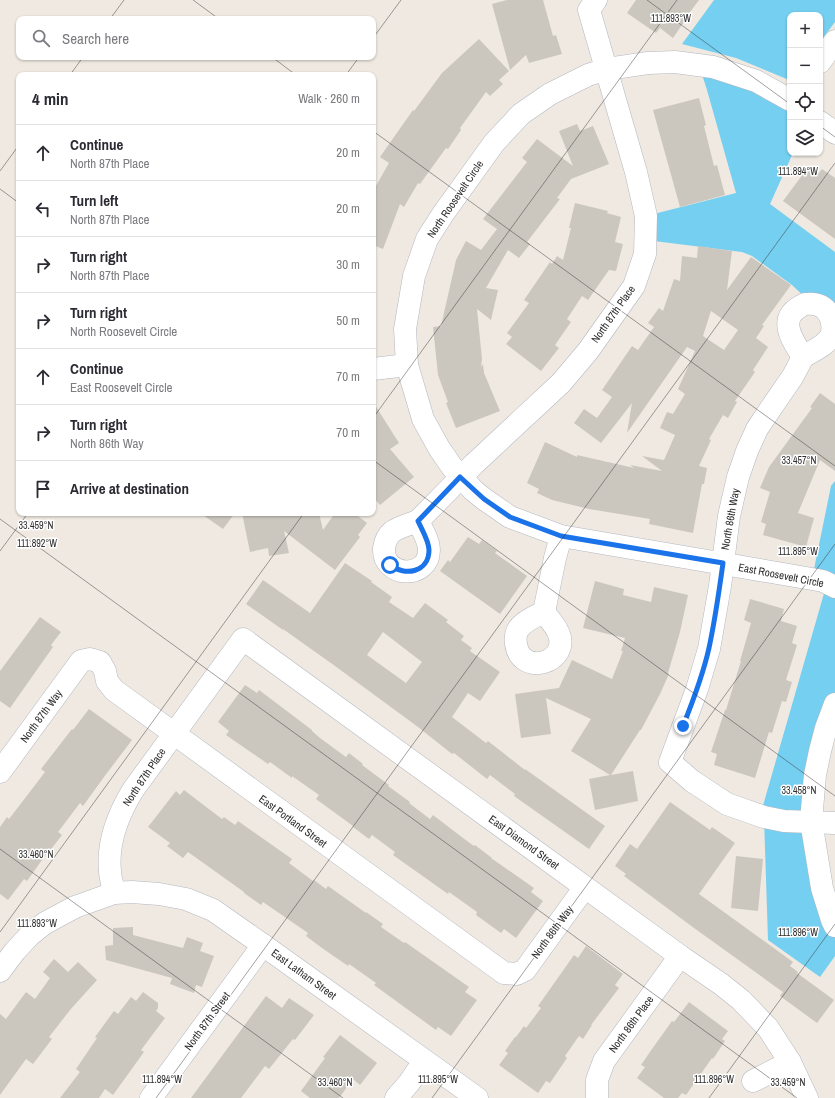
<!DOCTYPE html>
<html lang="en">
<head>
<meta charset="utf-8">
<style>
	body { margin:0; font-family:"Archivo Narrow",sans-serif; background:#f7f7f7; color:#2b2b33 }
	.controls { position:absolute; right:12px; top:12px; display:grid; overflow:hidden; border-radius:8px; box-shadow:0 1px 3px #0004 }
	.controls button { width:36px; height:36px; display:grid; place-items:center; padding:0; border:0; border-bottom:1px solid #e1e1e2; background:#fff; color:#2b2b33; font:20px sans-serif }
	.stop { position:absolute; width:12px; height:12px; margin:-9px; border:3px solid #1a73e8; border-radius:50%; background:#fff }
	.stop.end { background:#1a73e8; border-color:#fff; box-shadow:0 1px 4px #0008 }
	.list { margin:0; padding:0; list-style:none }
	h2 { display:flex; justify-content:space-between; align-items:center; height:52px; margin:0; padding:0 16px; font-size:17px }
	h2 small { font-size:13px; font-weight:400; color:#7c7c81 }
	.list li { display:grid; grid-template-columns:26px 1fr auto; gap:12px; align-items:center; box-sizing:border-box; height:56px; padding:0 16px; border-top:1px solid #e1e1e2 }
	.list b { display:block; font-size:15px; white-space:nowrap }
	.list p { margin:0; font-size:13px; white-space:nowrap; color:#7c7c81 }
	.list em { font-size:13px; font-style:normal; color:#7c7c81 }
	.icon { flex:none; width:22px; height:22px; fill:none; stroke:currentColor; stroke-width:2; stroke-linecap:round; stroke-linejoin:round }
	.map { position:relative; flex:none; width:835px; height:1098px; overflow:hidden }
	.search { position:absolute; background:#fff; box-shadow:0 1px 3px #0004; left:16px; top:16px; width:360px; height:44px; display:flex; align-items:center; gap:10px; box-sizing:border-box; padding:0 14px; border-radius:8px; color:#7c7c81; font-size:15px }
	.panel { position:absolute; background:#fff; box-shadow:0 1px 3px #0004; left:16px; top:72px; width:360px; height:444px; border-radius:8px }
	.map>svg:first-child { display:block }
	.water { fill:#75cff0 }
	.building { fill:#cbc7bf; fill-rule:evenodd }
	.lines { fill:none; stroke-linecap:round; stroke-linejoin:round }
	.minor-casing { stroke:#b4b7c1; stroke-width:23 }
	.minor { stroke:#fff; stroke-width:22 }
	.route { stroke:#1a73e8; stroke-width:5 }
	.ticks { fill:none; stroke:#2e2e2e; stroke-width:1; stroke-opacity:0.45 }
	.labels { text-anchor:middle; stroke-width:3; stroke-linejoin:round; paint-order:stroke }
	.street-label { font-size:11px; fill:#2e2e2e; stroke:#fff }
	.ticks-label { font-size:10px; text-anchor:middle; fill:#2e2e2e; stroke:#fff; stroke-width:3; stroke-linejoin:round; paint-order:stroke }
</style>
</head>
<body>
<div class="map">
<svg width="835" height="1098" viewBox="0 0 835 1098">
	<rect width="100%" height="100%" fill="#efe9e1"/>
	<g class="water">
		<path d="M714,0H835V22L820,42V15H790V79L789,80L736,58L682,44Z"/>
		<path d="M699,65L790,100V153H793L770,204L835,252V332L812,304L792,285L752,256L742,252L646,240V216L736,193L707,90Z"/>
		<path d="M835,481V704L815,775L835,926V956L820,977L768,940L764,818L760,816L827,583L812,579L831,486Z"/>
	</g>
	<g class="building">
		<path d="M507,0H543L553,36L556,35L562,54L529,63L526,55L510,70L492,4Z"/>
		<path d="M636,0H699L687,16H688L673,38L660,28L656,33L627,13Z"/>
		<path d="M479,39L509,71L499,80L503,84L490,96L486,92L460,128L461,130L448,149L446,148L420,184L418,183L404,207L400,204L383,249L373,245V191L389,163L380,157L413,110L414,111L442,73Z"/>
		<path d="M699,98L706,125L704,126L714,166L717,165L725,195L680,207L653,110Z"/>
		<path d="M577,124L580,131L593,126L609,164L571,179L557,198L560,199L527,242L530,244L519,258L508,250L486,288L498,290L491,320L477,309L482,359L481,367L483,364L484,373L500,411L456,428L446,403L448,402L438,375L433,327L441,326L456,260L466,241L481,250L497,229L483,219L527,162L522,158L537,139L573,166L559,131Z"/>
		<path d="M809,166L819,173L822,169L835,178V239L783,201Z"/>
		<path d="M575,203L608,211L607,213L621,217L615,242L623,244L616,271L609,270L588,300L582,296L567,319L571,322L555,345L559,348L541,371L506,344L512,337L507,333L529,303L524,300L550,262L552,264L557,256L563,260L571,228H569Z"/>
		<path d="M698,246L732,251L727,290L751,257L791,285L762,325L764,326L756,338L768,347L753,370L755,372L735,401L737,402L728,418L723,415L709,439L711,440L699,466L707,468L704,484H702L693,533L649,524L650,519L589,509L552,500L537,493L539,489L527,483L545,442L577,457V455L634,468L630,465L662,471L642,456L664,460L675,435L660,428L667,412L673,414L685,394L678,389L695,351L687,347L627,433L632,403L601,443L574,423L584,409L597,418L612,397L602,390L632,346L638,350L654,327L648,323L659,308L663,311L674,279L680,281L682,256L697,258ZM711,311L738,330L724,350L703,336Z"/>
		<path d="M820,393L835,404V471L820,460L798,513L814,518L806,547L763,535L766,524L761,522L770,492L760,488L769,467L812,408L810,407Z"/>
		<path d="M373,402L399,443L390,449L414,477L380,505L373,497Z"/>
		<path d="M200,513H235L223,529Z"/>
		<path d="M242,513H319L323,530L335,513H354L367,523L358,535L360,537L335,570L284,531L289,553L269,556L268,548L250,552Z"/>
		<path d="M468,537L479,544L482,540L497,551L495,553L527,576L500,614L440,571L448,560L450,562Z"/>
		<path d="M345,563L372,581L371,582L392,597L389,602L413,618L425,603L448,620L446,622L464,636L461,640L472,648L470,651L500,672L480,701L468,693L452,717L486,743L488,741L525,770V769L605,826L589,849L514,796L515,794L490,775L487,779L454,753L452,754L418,727L335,666L283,629V630L246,604L263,580L310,613ZM383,632L422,662L406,683L367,655Z"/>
		<path d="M595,581L624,589L623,595L651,602L654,587L688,595L680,632L668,673L669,674L660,694L641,730H640L611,775L633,771L638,801L595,810L589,779L610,775L571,751L591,719L546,698L551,734L521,738L515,694L559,688L572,660L612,679L623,651H621L625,638L583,628Z"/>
		<path d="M750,599L784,609L781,621L797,626L792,643L797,645L786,680L792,682L786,702L782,701L772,733L769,732L755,778L714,765L717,754L711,752L725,710H726L741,661H740L751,623L744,620Z"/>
		<path d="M40,617L61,632L51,645L53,647L10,708L0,701V671Z"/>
		<path d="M245,685L257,693L259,690L312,730V731L320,738L346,757L349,753L363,764L362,765L389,785L388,786L410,802L409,803L430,819L433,815L463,838L474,846L475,845L492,858H491L534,888L531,892L543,901L516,938L504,929L501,933L476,915L477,912L449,892L448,894L393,855L395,852L372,835L369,839L353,827V826L316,799L319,795L292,776V778L270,762L268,764L226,735L229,731L218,722Z"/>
		<path d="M89,709L132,740L104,777L83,806L80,803L58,832L62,835L48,853H47L27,881L24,879L8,900L0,894V827L7,817L9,819L29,793L45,772L41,769L72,729L73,730Z"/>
		<path d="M184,790L222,819L224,817L235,825L238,821L292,859L289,863L313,881L314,880L326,889L328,886L366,913V912L383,924L381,927L404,943L405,942L469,987L465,992L477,1000L451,1036L438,1027L436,1030L374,985L376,983L349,964L348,966L322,948L306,936L308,933L263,902L261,905L244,893V892L188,852L183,858L167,846L170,843L148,827L176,791L180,795Z"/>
		<path d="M670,802L710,830L712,827L735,843L699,894L793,962L790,966L798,972L797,973L834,1000L817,1023L780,996L783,992L694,928L624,876L626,874L615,866L630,844L637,849Z"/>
		<path d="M736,856L763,859L758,911L731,908Z"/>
		<path d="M133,927V935L183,948L187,937L203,943L200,951L214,956L202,987L196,985L194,993L170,984L172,978L106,960L105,946L113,945V928Z"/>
		<path d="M586,946L623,974L615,985L619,988L591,1025H592L583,1039L579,1036L565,1056L567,1058L550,1083L546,1081L538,1093L499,1065L508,1053L505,1051L515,1037H516L524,1026L526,1028L541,1008L538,1006L574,955L578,958Z"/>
		<path d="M54,959L68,972L78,962L97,980L70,1010L49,1037L52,1039L33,1064L26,1059L0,1095V1014L6,1019L26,992L35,999L50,978L43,972Z"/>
		<path d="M143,992L158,1003V1008L156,1011L165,1018L141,1050L144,1052L113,1095L105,1089L99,1098H60L80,1072L76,1069L97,1038L95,1037L114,1011L118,1014L131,997L136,1001Z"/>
		<path d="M266,996L282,1008L289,998L314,1015L295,1040L293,1039L269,1069L265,1066L241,1098H191Z"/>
		<path d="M689,1002L728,1031L722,1039L725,1041L713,1059L712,1058L686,1095L682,1093L678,1098H664L637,1078L645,1067L641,1065L652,1049L672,1021L674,1022Z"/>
		<path d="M340,1035L377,1063L360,1085L353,1079L339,1098H310L301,1091L325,1058L323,1057Z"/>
	</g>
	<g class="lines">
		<g class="minor-casing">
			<g id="minor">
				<path d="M820,62L835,41"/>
				<path d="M790,100L756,81L713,67L675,62L648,63L607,69L588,75L550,94L521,114L494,143L443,214L427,239L414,276L405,329L407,365L423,419L439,448L452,467L473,490L484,499L510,517L561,536L812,579L823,581L835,587"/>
				<path d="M820,122L835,133"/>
				<path d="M805,304C809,304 813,303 818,305C830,309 835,324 831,336C826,346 812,351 803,357C791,338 776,317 805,304Z"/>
				<path d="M803,357L793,376L769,411L757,429L747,451L738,477L729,516L720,586L709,649L697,689L670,762L692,781L727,804L764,817L784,821L835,823"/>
				<path d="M373,369L407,365"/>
				<path d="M418,521L474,464L561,383L588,351L634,286L645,254L646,216L636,172L589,10L596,0"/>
				<path d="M418,521C422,530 429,540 429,550C429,580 382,578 384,548C385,542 387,536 392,532C399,527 410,524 418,521Z"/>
				<path d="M544,612C548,618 555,625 558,632C572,662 521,678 516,644C515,638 516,631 520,627C526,620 536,616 544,612Z"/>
				<path d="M544,612L555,558L561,536"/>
				<path d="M835,704L826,728L820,751L815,775L811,821L822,888L832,920L835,926"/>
				<path d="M0,772L81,661L90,659L100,662L105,671L107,681L114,690L504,973L517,974L525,970L585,887"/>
				<path d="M114,893C113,885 110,878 110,871C107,842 119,813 133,790L243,639L680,956L721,984L741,1000L768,1028L790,1062L807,1098"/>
				<path d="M0,971L15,951L30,935L45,923L75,907L114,893L132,892L159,894L186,899L213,910L263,945L477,1098"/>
				<path d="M753,1081L790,1062"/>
				<path d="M151,1098L263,945"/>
				<path d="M396,1098L409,1083L424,1061"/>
				<path d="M597,1098V1080L604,1061L680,956"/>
			</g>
		</g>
		<use href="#minor" class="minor"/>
	</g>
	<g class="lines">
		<path class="route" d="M390,565C405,577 429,572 429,550C429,541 422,530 418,521L460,477L484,499L510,517L561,536L723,563C719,592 715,620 709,648C703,675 693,701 683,726"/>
	</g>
	<path class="ticks" d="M193,0L219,19M647,0L790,104M110,19L124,0M373,38L401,0M272,57L296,75M70,75L83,57M346,75L359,57M820,126L835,137M373,131L835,466M0,171L19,145M0,189L19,203M373,418L677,0M373,460L835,796M0,519L797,1098M0,551L28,513M0,849L343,1098M0,932L304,513M156,1098L835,163M432,1098L835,544M709,1098L835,924"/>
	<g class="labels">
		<g class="street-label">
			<text transform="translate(455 199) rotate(-56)" y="4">North Roosevelt Circle</text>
			<text transform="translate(613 314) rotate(-55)" y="4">North 87th Place</text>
			<text transform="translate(730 519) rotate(-80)" y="4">North 86th Way</text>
			<text transform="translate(781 575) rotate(11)" y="4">East Roosevelt Circle</text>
			<text transform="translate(41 716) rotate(-54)" y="4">North 87th Way</text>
			<text transform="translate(144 777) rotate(-56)" y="4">North 87th Place</text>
			<text transform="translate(293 821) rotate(36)" y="4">East Portland Street</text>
			<text transform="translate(524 842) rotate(36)" y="4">East Diamond Street</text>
			<text transform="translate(552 932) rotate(-54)" y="4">North 86th Way</text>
			<text transform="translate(304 974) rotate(36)" y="4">East Latham Street</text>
			<text transform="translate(207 1021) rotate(-54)" y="4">North 87th Street</text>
			<text transform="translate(631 1024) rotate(-54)" y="4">North 86th Place</text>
		</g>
	</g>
	<g class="ticks-label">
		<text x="671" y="22">111.893°W</text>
		<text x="798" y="175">111.894°W</text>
		<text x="799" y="464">33.457°N</text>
		<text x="36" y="529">33.459°N</text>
		<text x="37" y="547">111.892°W</text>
		<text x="798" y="555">111.895°W</text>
		<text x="799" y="794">33.458°N</text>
		<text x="36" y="858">33.460°N</text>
		<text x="37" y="927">111.893°W</text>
		<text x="798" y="936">111.896°W</text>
		<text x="162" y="1083">111.894°W</text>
		<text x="438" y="1083">111.895°W</text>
		<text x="714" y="1083">111.896°W</text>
		<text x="335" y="1086">33.460°N</text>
		<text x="788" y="1086">33.459°N</text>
	</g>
</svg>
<div class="controls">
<button>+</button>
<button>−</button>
<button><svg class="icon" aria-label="locate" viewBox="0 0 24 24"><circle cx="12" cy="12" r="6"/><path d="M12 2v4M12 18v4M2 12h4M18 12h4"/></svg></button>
<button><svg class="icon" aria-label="layers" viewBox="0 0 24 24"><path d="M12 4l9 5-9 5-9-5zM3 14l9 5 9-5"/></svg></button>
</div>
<div class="stop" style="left:390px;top:565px"></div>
<div class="stop end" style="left:683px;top:726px"></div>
<div class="search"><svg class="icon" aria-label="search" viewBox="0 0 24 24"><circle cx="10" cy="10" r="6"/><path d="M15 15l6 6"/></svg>Search here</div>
<section class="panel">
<h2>4 min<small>Walk · 260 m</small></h2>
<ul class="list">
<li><svg class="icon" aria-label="ahead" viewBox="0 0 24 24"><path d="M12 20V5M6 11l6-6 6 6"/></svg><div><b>Continue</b><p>North 87th Place</p></div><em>20 m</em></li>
<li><svg class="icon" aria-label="left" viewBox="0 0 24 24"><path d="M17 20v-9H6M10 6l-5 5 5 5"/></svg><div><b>Turn left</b><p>North 87th Place</p></div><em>20 m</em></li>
<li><svg class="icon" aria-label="right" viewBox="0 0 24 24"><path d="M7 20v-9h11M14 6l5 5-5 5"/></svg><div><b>Turn right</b><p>North 87th Place</p></div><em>30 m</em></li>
<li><svg class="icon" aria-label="right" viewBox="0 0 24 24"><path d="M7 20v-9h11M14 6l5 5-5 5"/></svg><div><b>Turn right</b><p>North Roosevelt Circle</p></div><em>50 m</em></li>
<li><svg class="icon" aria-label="ahead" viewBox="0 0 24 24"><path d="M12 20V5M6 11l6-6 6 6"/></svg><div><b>Continue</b><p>East Roosevelt Circle</p></div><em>70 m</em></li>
<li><svg class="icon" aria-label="right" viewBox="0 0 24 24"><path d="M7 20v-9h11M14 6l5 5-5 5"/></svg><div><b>Turn right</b><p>North 86th Way</p></div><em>70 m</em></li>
<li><svg class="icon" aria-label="arrive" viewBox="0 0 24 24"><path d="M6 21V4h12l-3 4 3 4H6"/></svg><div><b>Arrive at destination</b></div></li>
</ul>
</section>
</div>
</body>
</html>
